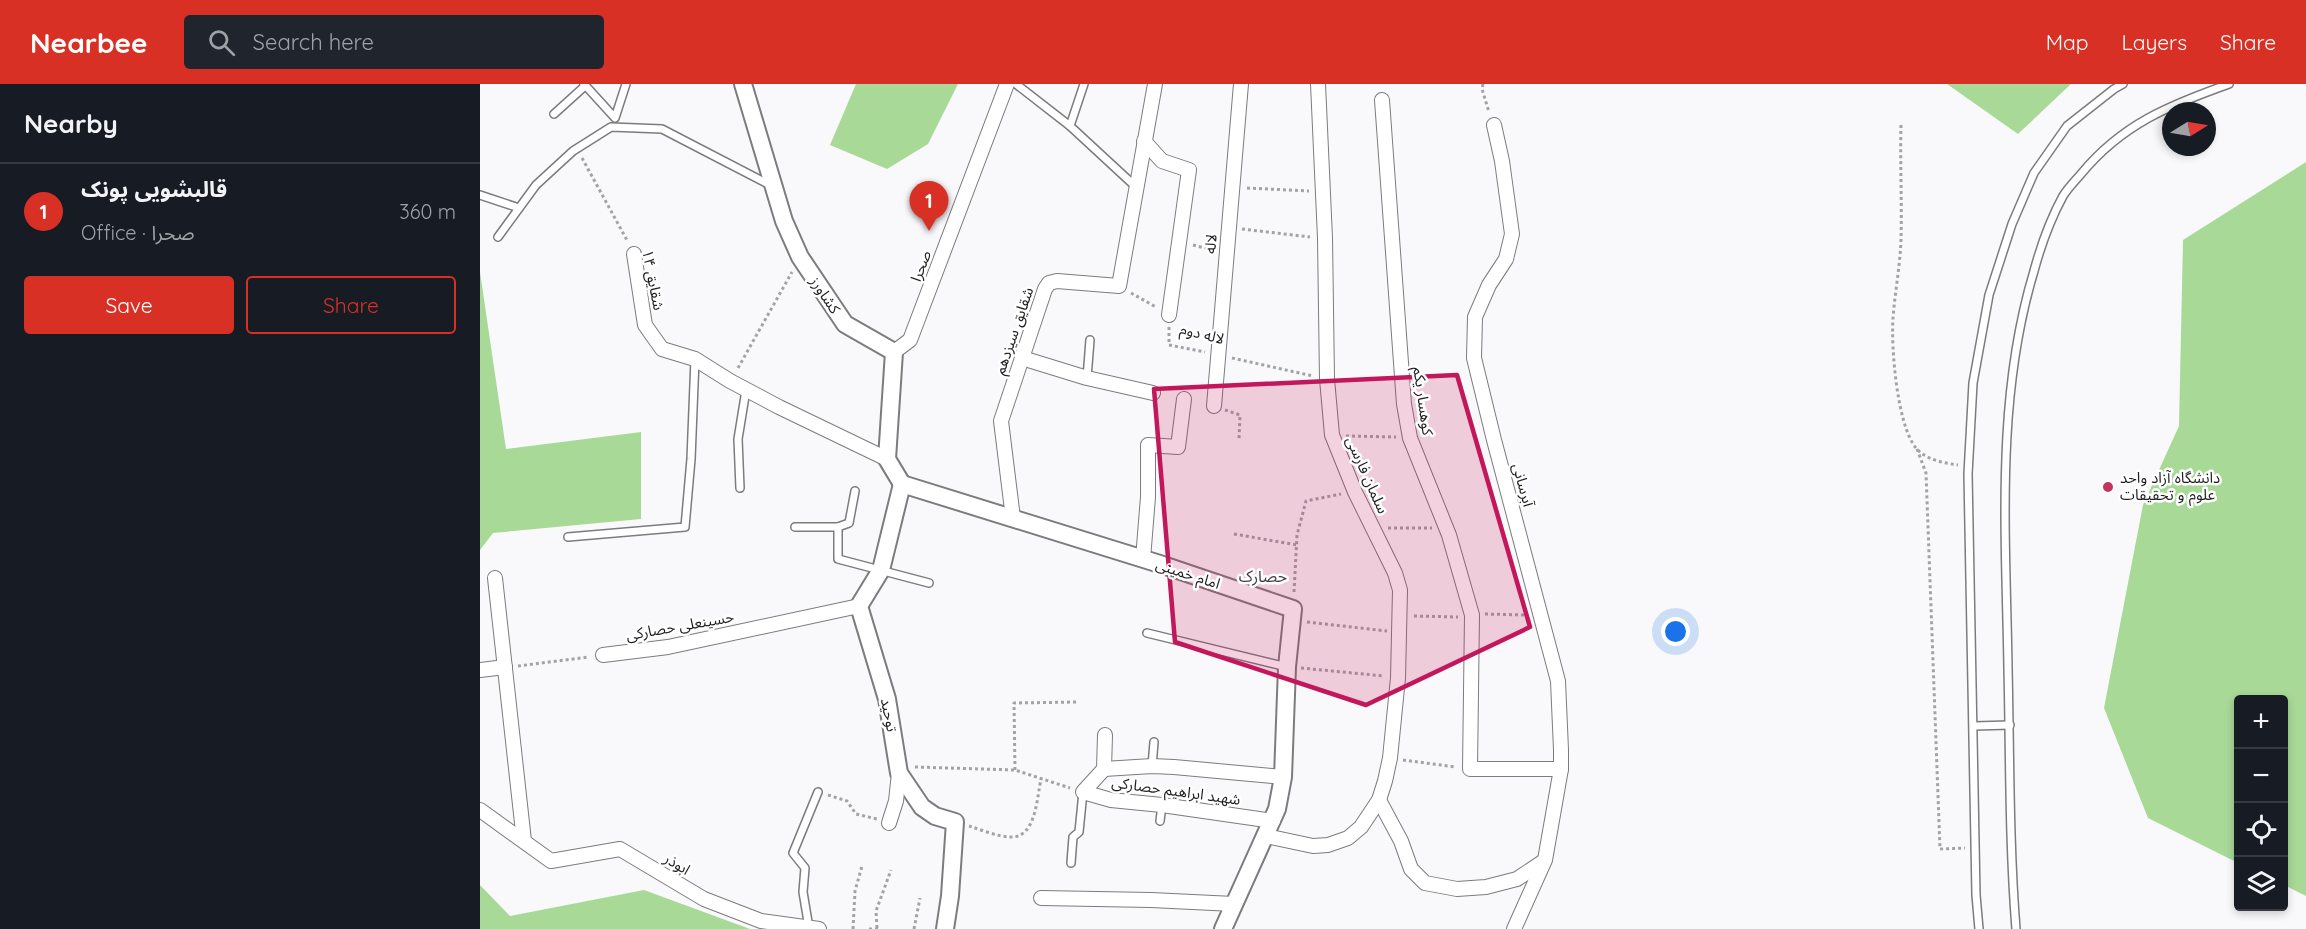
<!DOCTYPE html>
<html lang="en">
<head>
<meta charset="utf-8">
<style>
	body { margin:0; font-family:Quicksand,"Noto Sans Arabic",sans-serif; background:#20242c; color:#f1f3f6 }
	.controls { position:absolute; right:18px; bottom:18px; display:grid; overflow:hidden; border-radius:6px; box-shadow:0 3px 9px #0003 }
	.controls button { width:54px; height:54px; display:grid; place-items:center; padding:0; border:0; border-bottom:2px solid #363941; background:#171b24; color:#f1f3f6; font:30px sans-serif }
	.compass { position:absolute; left:1682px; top:18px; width:54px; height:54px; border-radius:50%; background:#171b24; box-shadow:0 3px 9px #0003; rotate:79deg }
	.you { position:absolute; left:1196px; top:548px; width:21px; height:21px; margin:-15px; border:4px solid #fff; border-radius:50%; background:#1a73e8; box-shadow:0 0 0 9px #1a73e833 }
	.badge { display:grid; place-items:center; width:39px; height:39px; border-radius:50%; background:#d93025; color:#fff; font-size:20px; font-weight:700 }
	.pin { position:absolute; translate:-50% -50px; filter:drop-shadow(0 2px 3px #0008) }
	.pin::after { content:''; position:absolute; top:32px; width:21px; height:18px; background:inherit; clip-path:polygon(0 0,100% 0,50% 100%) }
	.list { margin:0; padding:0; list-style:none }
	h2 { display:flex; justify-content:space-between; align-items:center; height:78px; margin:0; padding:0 24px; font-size:26px }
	h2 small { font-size:20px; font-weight:400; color:#9ea1a6 }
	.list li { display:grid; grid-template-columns:39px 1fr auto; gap:18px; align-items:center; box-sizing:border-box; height:96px; padding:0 24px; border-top:2px solid #363941 }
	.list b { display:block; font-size:22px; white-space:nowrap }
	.list p { margin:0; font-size:20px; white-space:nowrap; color:#9ea1a6 }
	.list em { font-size:20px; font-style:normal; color:#9ea1a6 }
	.actions { display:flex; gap:12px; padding:18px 24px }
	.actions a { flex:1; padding:14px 0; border:2px solid #d93025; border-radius:6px; text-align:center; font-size:21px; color:#d93025 }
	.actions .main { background:#d93025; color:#fff }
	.icon { flex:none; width:33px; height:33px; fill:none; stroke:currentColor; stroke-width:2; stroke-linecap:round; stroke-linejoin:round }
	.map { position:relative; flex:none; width:1826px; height:845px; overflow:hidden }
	header { display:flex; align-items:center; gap:36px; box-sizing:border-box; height:84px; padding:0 30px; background:#d93025; color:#fff }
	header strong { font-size:28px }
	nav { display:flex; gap:33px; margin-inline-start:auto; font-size:21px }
	.search { width:420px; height:54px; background:#20242c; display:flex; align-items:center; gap:15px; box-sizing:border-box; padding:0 21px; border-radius:6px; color:#9ea1a6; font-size:22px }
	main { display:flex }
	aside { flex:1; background:#171b24 }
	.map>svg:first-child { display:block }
	.green { fill:#a8d997 }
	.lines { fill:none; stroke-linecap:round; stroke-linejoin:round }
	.service-casing { stroke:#7c7c7e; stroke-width:10 }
	.minor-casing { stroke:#7c7c7e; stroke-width:16 }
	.tertiary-casing { stroke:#7c7c7e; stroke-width:20 }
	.path { stroke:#a3a3a5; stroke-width:3; stroke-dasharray:3 3; stroke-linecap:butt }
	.service { stroke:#fff; stroke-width:7 }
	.minor { stroke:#fff; stroke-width:14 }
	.tertiary { stroke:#fff; stroke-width:16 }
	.marked { fill:#c2185b; fill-opacity:0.2; stroke:#c2185b; stroke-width:4.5; stroke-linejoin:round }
	.poi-dot { fill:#c3345e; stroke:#fff; stroke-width:2 }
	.labels { text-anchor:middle; stroke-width:5; stroke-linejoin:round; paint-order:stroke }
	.street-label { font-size:15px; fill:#1f1f20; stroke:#fff }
	.poi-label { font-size:15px; fill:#1f1f20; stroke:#fff; text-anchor:start }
	.neighbourhood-label { font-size:16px; fill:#3e3e41; stroke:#fff }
</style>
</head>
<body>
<header>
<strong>Nearbee</strong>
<div class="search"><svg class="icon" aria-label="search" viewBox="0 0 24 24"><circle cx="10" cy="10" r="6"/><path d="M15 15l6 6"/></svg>Search here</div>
<nav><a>Map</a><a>Layers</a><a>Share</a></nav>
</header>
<main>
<aside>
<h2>Nearby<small></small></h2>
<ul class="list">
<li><span class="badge">1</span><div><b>قالبشویی پونک</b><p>Office · صحرا</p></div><em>360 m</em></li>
</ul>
<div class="actions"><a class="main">Save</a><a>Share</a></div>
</aside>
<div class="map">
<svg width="1826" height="845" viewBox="0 0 1826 845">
	<rect width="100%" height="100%" fill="#f9f9fb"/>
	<g class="green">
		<path d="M376,0H478L448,60L407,85L350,61Z"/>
		<path d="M1467,0H1591L1538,50Z"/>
		<path d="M1826,78V812L1804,801V616H1758V779L1668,734L1624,624L1663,421L1699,342L1703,156Z"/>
		<path d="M0,188L26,365L161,348V435L13,449L0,466Z"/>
		<path d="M0,801L30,832L164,806L270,845H0Z"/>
	</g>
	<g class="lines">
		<g class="service-casing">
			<g id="service">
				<path d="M104,0L135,34L146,0"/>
				<path d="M536,0L590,42L656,103"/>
				<path d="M74,30L105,2"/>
				<path d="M590,42L604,0"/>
				<path d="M0,111L39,124"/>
				<path d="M18,153L56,101L93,67L131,43L182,45L292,102"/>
				<path d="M607,294L610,256"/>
				<path d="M260,404L258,355L266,306"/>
				<path d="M315,443H358V475L449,499"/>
				<path d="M358,443L369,439L375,407"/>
				<path d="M88,453L205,443L211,375L215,275"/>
				<path d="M667,549L807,583"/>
				<path d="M1494,642L1530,641"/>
				<path d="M672,682L674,658"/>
				<path d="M680,737L682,721"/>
				<path d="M591,779L593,753L599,748L603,708"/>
				<path d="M329,844L323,808L325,784L313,769L338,708"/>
				<path d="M1499,845L1496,811L1488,390L1493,299L1509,211L1532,140L1554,89L1587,42L1634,5L1643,0"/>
				<path d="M1536,845C1529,758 1530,671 1528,584C1526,451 1515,316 1554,187C1561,161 1570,136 1583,112C1588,104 1595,97 1601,90C1642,40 1690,21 1749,0"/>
			</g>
		</g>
		<g class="minor-casing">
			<g id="minor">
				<path d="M902,16L924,320L930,354L969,451L992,531L990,685H1081"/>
				<path d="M1014,41L1022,77L1032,150L1026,175L1009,201L995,233L994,274L1014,356L1078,597L1081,666V685L1065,776L1034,845"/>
				<path d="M664,57L682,77L709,86L689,231"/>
				<path d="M154,170L165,241L182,265L215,275L250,297L299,323L407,375"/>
				<path d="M414,268L430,256L527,0"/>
				<path d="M542,274L607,294L673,309"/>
				<path d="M734,322L761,0"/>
				<path d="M533,434L521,337L565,205L569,199L577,197L639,202L675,0"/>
				<path d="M663,475L668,413V361L698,363L704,315"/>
				<path d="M15,494L44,757"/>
				<path d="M123,571L188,563L379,522"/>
				<path d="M0,586L25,583"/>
				<path d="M625,651L624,685L603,708L631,716L682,721L793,737"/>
				<path d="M624,685L672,682L694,683L803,693"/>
				<path d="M899,716L921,757L931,785L945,799L977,805L1006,803L1037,795L1064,777"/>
				<path d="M0,726L71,777L140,765L224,815L281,837L339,845"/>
				<path d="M409,739L416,717L419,689"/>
				<path d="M786,752L833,762L848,761L868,754L881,743L899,716L905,697L910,674L918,594L920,506L915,489L875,408L852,351L847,295L845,154L838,0"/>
				<path d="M561,814L671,816L754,820"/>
			</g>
		</g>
		<g class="tertiary-casing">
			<g id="tertiary">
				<path d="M263,0L304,137L320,173L365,240L414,268L407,375L422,400"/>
				<path d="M422,400L683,481L813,525L807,583L803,693L797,725L743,845"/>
				<path d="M422,400L401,486L379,522L407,615L419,689L442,723L455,732L475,738L470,812L465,845"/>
			</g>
		</g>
		<g class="path">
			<path d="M1003,0L1002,5L1009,28"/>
			<path d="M1421,41C1420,80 1422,118 1421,156C1420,182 1415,208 1413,234C1411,264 1417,341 1436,364C1446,376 1464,379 1478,381"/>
			<path d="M102,74L148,158"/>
			<path d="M767,104L829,107"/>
			<path d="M762,145L830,153"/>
			<path d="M713,161L733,166"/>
			<path d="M651,209L676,223"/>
			<path d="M689,243V261L725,268"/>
			<path d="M752,274L833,292"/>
			<path d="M258,284L312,188"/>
			<path d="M745,326L760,331L759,355"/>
			<path d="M866,352L916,353"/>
			<path d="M1437,365L1446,389L1460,765L1485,764"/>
			<path d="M908,444H952"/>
			<path d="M754,450L817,461"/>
			<path d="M814,508L817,451L826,417L861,410"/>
			<path d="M1005,530L1046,531"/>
			<path d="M934,532L978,533"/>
			<path d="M827,538L907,547"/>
			<path d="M38,582L109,573"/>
			<path d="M821,584L904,592"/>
			<path d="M923,676L976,683"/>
			<path d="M435,683L535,686L590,704"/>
			<path d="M535,686L534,619L596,618"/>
			<path d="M348,711L367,717L376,730L397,735"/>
			<path d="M489,742C502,746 518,753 531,753C556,754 557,713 561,695"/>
			<path d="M397,844L396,827L411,786"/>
			<path d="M373,845L375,807L382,782"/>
			<path d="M389,845H401"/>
			<path d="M434,845L440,814"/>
		</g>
		<use href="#service" class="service"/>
		<use href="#minor" class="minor"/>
		<use href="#tertiary" class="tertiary"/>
	</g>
	<path class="marked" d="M977,291L1050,543L886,621L695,558L674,305Z"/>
	<circle class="poi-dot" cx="1628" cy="403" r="6"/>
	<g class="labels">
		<g class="street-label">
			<text transform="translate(731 160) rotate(-85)" y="5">لاله</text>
			<text transform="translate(441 182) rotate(-69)" y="5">صحرا</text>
			<text transform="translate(173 196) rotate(79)" y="5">شقایق ۱۴</text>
			<text transform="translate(345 211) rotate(56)" y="5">کشاورز</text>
			<text transform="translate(534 247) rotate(-71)" y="5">شقایق سیزدهم</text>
			<text transform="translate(722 250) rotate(14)" y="5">لاله دوم</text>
			<text transform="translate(943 317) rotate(82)" y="5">کوهسار یکم</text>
			<text transform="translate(887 391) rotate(66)" y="5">سلمان فارسی</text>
			<text transform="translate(1043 401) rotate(75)" y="5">آبرسانی</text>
			<text transform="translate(708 490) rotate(18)" y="5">امام خمینی</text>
			<text transform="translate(200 542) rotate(-10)" y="5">حسینعلی حصارکی</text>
			<text transform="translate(409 631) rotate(79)" y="5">توحید</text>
			<text transform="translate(696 707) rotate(8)" y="5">شهید ابراهیم حصارکی</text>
			<text transform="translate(197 780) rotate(31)" y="5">ابوذر</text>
		</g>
		<g class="poi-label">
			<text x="1640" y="399">دانشگاه آزاد واحد<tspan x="1640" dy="17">علوم و تحقیقات</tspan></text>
		</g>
		<g class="neighbourhood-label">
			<text x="783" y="498">حصارک</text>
		</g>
	</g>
</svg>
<div class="controls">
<button>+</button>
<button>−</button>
<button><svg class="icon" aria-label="locate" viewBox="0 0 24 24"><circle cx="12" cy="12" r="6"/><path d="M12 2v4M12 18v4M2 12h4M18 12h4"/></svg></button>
<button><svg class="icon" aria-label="layers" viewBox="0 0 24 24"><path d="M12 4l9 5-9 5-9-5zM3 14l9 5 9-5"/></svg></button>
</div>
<svg class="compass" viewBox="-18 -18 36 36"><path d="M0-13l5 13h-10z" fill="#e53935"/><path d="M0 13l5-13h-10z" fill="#9ea1a6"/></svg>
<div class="you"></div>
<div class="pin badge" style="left:449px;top:147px">1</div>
</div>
</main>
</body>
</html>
